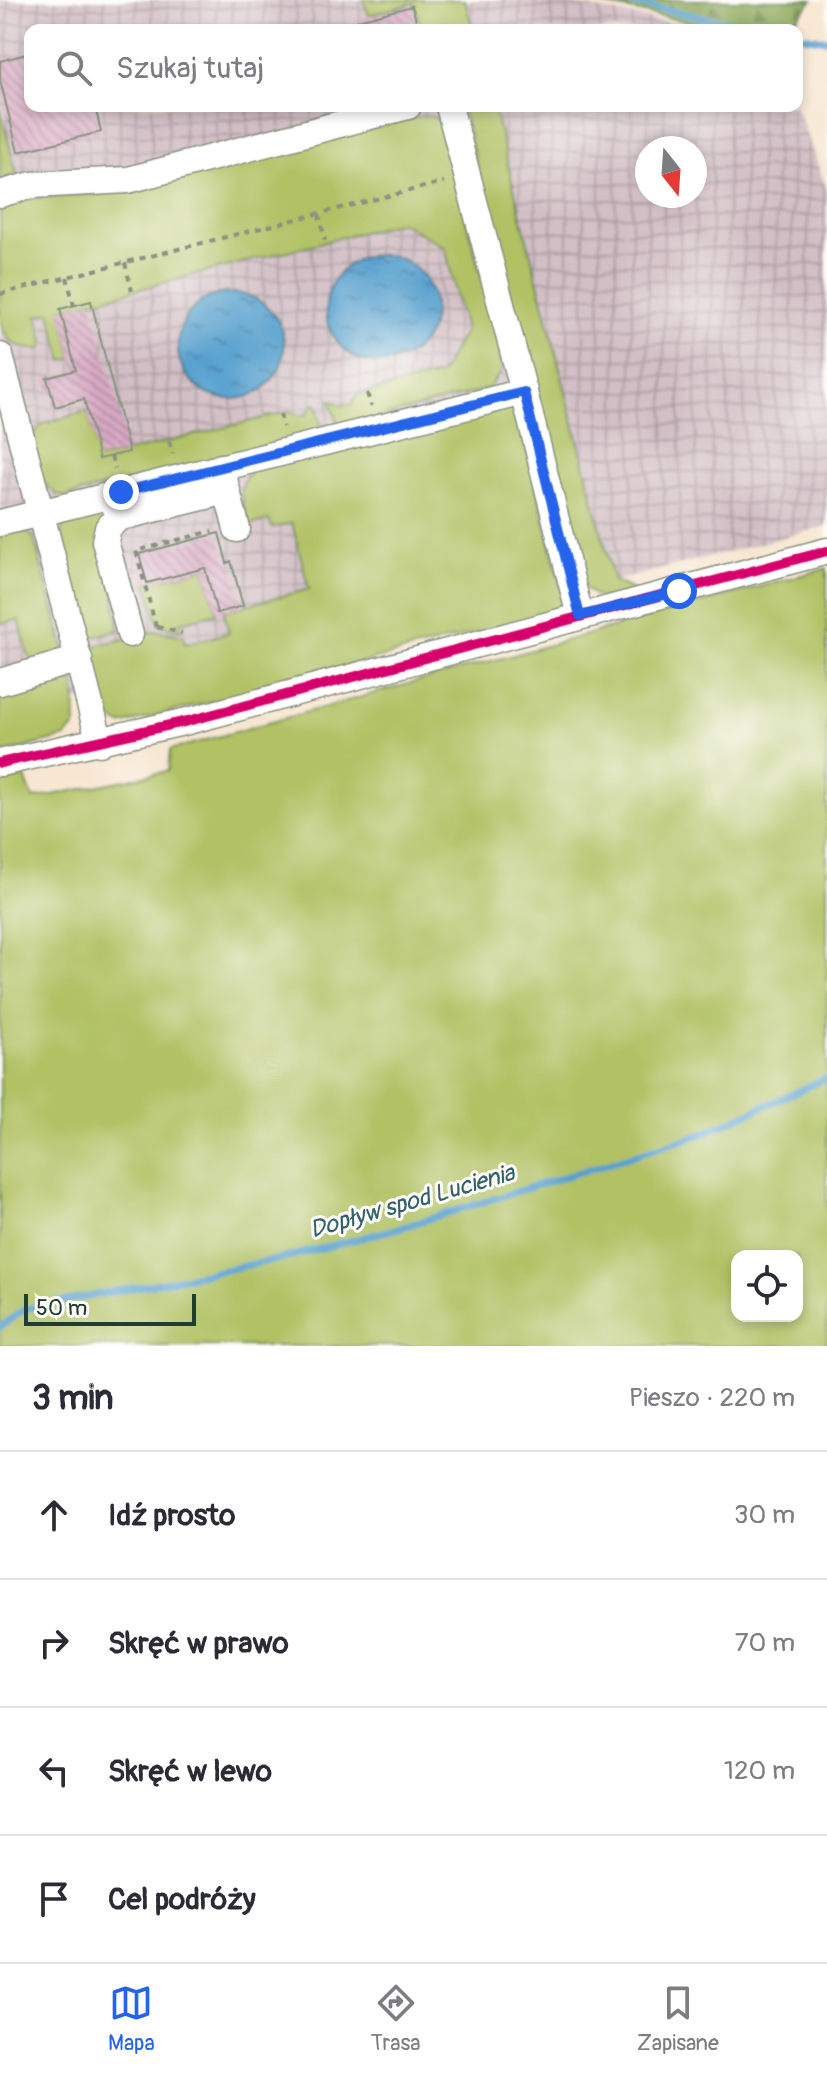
<!DOCTYPE html>
<html lang="pl">
<head>
<meta charset="utf-8">
<style>
	body { margin:0; font-family:Pangolin,sans-serif; background:#f7f7f7; color:#2b2b33 }
	.controls { position:absolute; right:24px; bottom:24px; display:grid; overflow:hidden; border-radius:16px; box-shadow:0 4px 12px #0003 }
	.controls button { width:72px; height:72px; display:grid; place-items:center; padding:0; border:0; border-bottom:2px solid #e1e1e2; background:#fff; color:#2b2b33; font:40px sans-serif }
	.compass { position:absolute; left:635px; top:136px; width:72px; height:72px; border-radius:50%; background:#fff; box-shadow:0 4px 12px #0003; rotate:163deg }
	.scale { position:absolute; left:24px; bottom:20px; width:172px; box-sizing:border-box; padding-left:8px; border:4px solid #1f3d34; border-top:0; font-size:22px; line-height:28px; white-space:nowrap; color:#1f3d34; -webkit-text-stroke:6px #fdfcf7; paint-order:stroke }
	.stop { position:absolute; width:24px; height:24px; margin:-18px; border:6px solid #2563eb; border-radius:50%; background:#fff }
	.stop.end { background:#2563eb; border-color:#fff; box-shadow:0 2px 8px #0008 }
	.list { margin:0; padding:0; list-style:none }
	h2 { display:flex; justify-content:space-between; align-items:center; height:104px; margin:0; padding:0 32px; font-size:34px }
	h2 small { font-size:26px; font-weight:400; color:#7c7c81 }
	.list li { display:grid; grid-template-columns:52px 1fr auto; gap:24px; align-items:center; box-sizing:border-box; height:128px; padding:0 32px; border-top:2px solid #e1e1e2 }
	.list b { display:block; font-size:30px; white-space:nowrap }
	.list em { font-size:26px; font-style:normal; color:#7c7c81 }
	.icon { flex:none; width:44px; height:44px; fill:none; stroke:currentColor; stroke-width:2; stroke-linecap:round; stroke-linejoin:round }
	.map { position:relative; flex:none; width:827px; height:1346px; overflow:hidden }
	.search { position:absolute; background:#fff; box-shadow:0 4px 12px #0003; left:24px; right:24px; top:24px; height:88px; display:flex; align-items:center; gap:20px; box-sizing:border-box; padding:0 28px; border-radius:16px; color:#7c7c81; font-size:30px }
	.sheet { height:616px; background:#fff }
	nav { display:flex; justify-content:space-around; align-items:center; box-sizing:border-box; height:112px; border-top:2px solid #e1e1e2; background:#fff; font-size:22px; color:#7c7c81 }
	nav a { display:grid; justify-items:center; gap:4px }
	nav .on { color:#2563eb }
	.map>svg:first-child { display:block }
	.industrial { fill:url(#industrial-grid); fill-rule:evenodd }
	.green { fill:#b1c164; stroke:#687f4c; stroke-width:2; fill-rule:evenodd }
	.forest { fill:url(#forest-firs); stroke:#567247; stroke-width:2 }
	.water { fill:url(#water-ripples); stroke:#3c6f82; stroke-width:2 }
	.lines { fill:none; stroke-linecap:round; stroke-linejoin:round }
	.stream { stroke:#59a1cf; stroke-width:7 }
	.building { fill:url(#building-back-hatch) }
	.minor-casing { stroke:#8b9282; stroke-width:29 }
	.path { stroke:#8b9282; stroke-width:4; stroke-dasharray:6 6; stroke-linecap:butt }
	.minor { stroke:#fff; stroke-width:26 }
	.cycleway-casing { stroke:#fdfcf7; stroke-width:15 }
	.cycleway { stroke:#d6006c; stroke-width:10 }
	.route { stroke:#2563eb; stroke-width:10 }
	.labels { text-anchor:middle; stroke-width:6; stroke-linejoin:round; paint-order:stroke }
	.water-label { font-size:24px; font-style:italic; fill:#33606a; stroke:#fdfcf7 }
</style>
</head>
<body>
<div class="map">
<svg width="827" height="1346" viewBox="0 0 827 1346">
	<defs>
		<pattern id="industrial-grid" width="8" height="8" patternUnits="userSpaceOnUse" patternTransform="scale(2)"><rect width="8" height="8" fill="#d2bec5"/><path d="M0 4h8M4 0v8" fill="none" stroke="#aa9ca1"/></pattern>
		<pattern id="forest-firs" width="22" height="20" patternUnits="userSpaceOnUse" patternTransform="scale(2)"><rect width="22" height="20" fill="#8ca75a"/><path d="M5 1l3.5 6h-7zM16 11l3.5 6h-7z" fill="#72894b"/></pattern>
		<pattern id="water-ripples" width="26" height="14" patternUnits="userSpaceOnUse" patternTransform="scale(2)"><rect width="26" height="14" fill="#59a1cf"/><path d="M2 4q2-2 4 0t4 0M15 11q2-2 4 0t4 0" fill="none" stroke="#4984a9"/></pattern>
		<pattern id="building-back-hatch" width="6" height="6" patternUnits="userSpaceOnUse" patternTransform="scale(2)"><rect width="6" height="6" fill="#d7a7c2"/><path d="M-1 5l2 2M0 0l6 6M5-1l2 2" fill="none" stroke="#ae899e"/></pattern>
	</defs>
	<rect width="100%" height="100%" fill="#fdfcf7"/>
	<filter id="ink" filterUnits="userSpaceOnUse"><feTurbulence type="fractalNoise" baseFrequency=".0125" numOctaves="2"/><feDisplacementMap in="SourceGraphic" scale="16" xChannelSelector="R" yChannelSelector="G"/><feConvolveMatrix kernelMatrix="1 2 1 2 8 2 1 2 1" color-interpolation-filters="sRGB"/></filter>
	<filter id="wash" filterUnits="userSpaceOnUse"><feTurbulence type="fractalNoise" baseFrequency=".006" numOctaves="4" result="noise"/><feDisplacementMap in="SourceGraphic" scale="32" xChannelSelector="R" yChannelSelector="G"/><feGaussianBlur stdDeviation="1.8" result="paint"/><feColorMatrix in="noise" values="0 0 0 0 0 0 0 0 0 0 0 0 0 0 0 0 0 1.4 0 .05"/><feComposite in="paint" operator="in"/></filter>
	<g filter="url(#wash)">
		<rect width="100%" height="100%" fill="#f7e6d1"/>
		<path class="industrial" d="M0,0H548L710,30H30V106H796L827,190V526L604,584L76,702L67,721L0,738ZM647,148H695V196H647Z"/>
		<g class="green">
			<path d="M363,0H465L473,30H442L439,24L422,28L414,3L369,15Z"/>
			<path d="M462,106H493L614,581L638,592C613,597 599,608 582,583Z"/>
			<path d="M0,109L17,175L6,177V182L0,184Z"/>
			<path d="M426,115L434,117L440,122L502,355L500,373L488,389L343,427L337,421L330,400L343,405L352,404L357,395L440,375L465,330L445,247L401,222L61,309L73,358L63,361L50,312L37,316L44,340L42,349C20,351 5,342 0,320V206L28,199L119,192Z"/>
			<path d="M317,404L321,425L317,433L64,497C36,488 37,462 32,437L42,424L87,411L100,459L290,411L299,416L307,414L313,405Z"/>
			<path d="M510,408L517,412L564,599L556,612L121,725L107,717L87,648L157,631L183,636L185,644L229,633L224,611L309,589L292,523L272,528L269,520L249,525C243,504 234,486 253,469Z"/>
			<path d="M103,506L119,630L85,639L61,533L67,518Z"/>
			<path d="M16,527L33,536L64,648L60,654L35,661L29,657L19,620L0,624V528Z"/>
			<path d="M205,568L217,613L180,622L181,630L159,625L147,583Z"/>
			<path d="M827,568V1346H0V782L25,777L33,799L168,771L170,750ZM737,1256H797V1316H737Z"/>
			<path d="M63,676L70,679L75,686L76,725L66,737L0,754V690Z"/>
		</g>
		<path class="forest" d="M577,0H813L787,30H731Z"/>
		<g class="water">
			<circle cx="380" cy="309" r="54"/>
			<circle cx="231" cy="346" r="53"/>
		</g>
		<g class="lines">
			<g class="stream">
				<path d="M615,0L770,30"/>
				<path d="M797,35L827,40"/>
				<path d="M0,1327L25,1309L280,1259L403,1227L702,1134L827,1078"/>
			</g>
		</g>
		<g id="blocks">
			<g class="building">
				<path d="M412,6L418,28L360,30L358,20Z"/>
				<path d="M30,53V106H95L101,132L18,152L0,80V61Z"/>
				<path d="M91,301L129,452L99,459L84,399L55,407L47,378L76,370L60,309Z"/>
				<path d="M219,533L227,563L231,561L243,606L217,613L205,568L147,583L139,554Z"/>
			</g>
		</g>
	</g>
	<g filter="url(#ink)">
		<use href="#blocks" fill-opacity="0" stroke="#8b9282" stroke-width="2"/>
		<g class="lines">
			<g class="minor-casing">
				<g id="minor">
					<path d="M449,106L524,392L580,616"/>
					<path d="M0,194L32,185L128,180L408,106"/>
					<path d="M0,356L100,743"/>
					<path d="M227,491L237,529"/>
					<path d="M113,495L118,518L227,491L221,467"/>
					<path d="M118,518L108,528L105,541L130,634"/>
					<path d="M0,523L524,392"/>
					<path d="M0,682L79,659"/>
					<path d="M0,763L188,721L827,551"/>
				</g>
			</g>
			<g class="path">
				<path d="M319,214L325,241"/>
				<path d="M125,263L132,291"/>
				<path d="M67,277L74,306"/>
				<path d="M0,294L444,182"/>
				<path d="M367,393L371,406"/>
				<path d="M280,414L283,427"/>
				<path d="M169,441L173,454"/>
				<path d="M111,456L115,469"/>
				<path d="M156,627L136,551L212,531"/>
				<path d="M157,627L182,633"/>
			</g>
			<use href="#minor" class="minor"/>
			<g class="cycleway-casing">
				<path id="cycleway" d="M0,763L188,721L827,551"/>
			</g>
			<use href="#cycleway" class="cycleway"/>
		</g>
	</g>
	<g class="lines" filter="url(#ink)">
		<path class="route" d="M121,492L524,392L580,616L679,591"/>
	</g>
	<g class="labels">
		<g class="water-label">
			<text transform="translate(412 1201) rotate(-16)" y="8">Dopływ spod Lucienia</text>
		</g>
	</g>
</svg>
<div class="controls">
<button><svg class="icon" aria-label="locate" viewBox="0 0 24 24"><circle cx="12" cy="12" r="6"/><path d="M12 2v4M12 18v4M2 12h4M18 12h4"/></svg></button>
</div>
<svg class="compass" viewBox="-18 -18 36 36"><path d="M0-13l5 13h-10z" fill="#e53935"/><path d="M0 13l5-13h-10z" fill="#7c7c81"/></svg>
<div class="scale">50 m</div>
<div class="stop" style="left:679px;top:591px"></div>
<div class="stop end" style="left:121px;top:492px"></div>
<div class="search"><svg class="icon" aria-label="search" viewBox="0 0 24 24"><circle cx="10" cy="10" r="6"/><path d="M15 15l6 6"/></svg>Szukaj tutaj</div>
</div>
<section class="sheet">
<h2>3 min<small>Pieszo · 220 m</small></h2>
<ul class="list">
<li><svg class="icon" aria-label="ahead" viewBox="0 0 24 24"><path d="M12 20V5M6 11l6-6 6 6"/></svg><div><b>Idź prosto</b></div><em>30 m</em></li>
<li><svg class="icon" aria-label="right" viewBox="0 0 24 24"><path d="M7 20v-9h11M14 6l5 5-5 5"/></svg><div><b>Skręć w prawo</b></div><em>70 m</em></li>
<li><svg class="icon" aria-label="left" viewBox="0 0 24 24"><path d="M17 20v-9H6M10 6l-5 5 5 5"/></svg><div><b>Skręć w lewo</b></div><em>120 m</em></li>
<li><svg class="icon" aria-label="arrive" viewBox="0 0 24 24"><path d="M6 21V4h12l-3 4 3 4H6"/></svg><div><b>Cel podróży</b></div></li>
</ul>
</section>
<nav>
<a class="on"><svg class="icon" aria-label="map" viewBox="0 0 24 24"><path d="M3 6l6-2 6 2 6-2v14l-6 2-6-2-6 2zM9 4v14M15 6v14"/></svg>Mapa</a>
<a><svg class="icon" aria-label="directions" viewBox="0 0 24 24"><path d="M12 3l9 9-9 9-9-9zM9 14v-3h6M13 9l2 2-2 2"/></svg>Trasa</a>
<a><svg class="icon" aria-label="saved" viewBox="0 0 24 24"><path d="M7 4h10v16l-5-4-5 4z"/></svg>Zapisane</a>
</nav>
</body>
</html>
